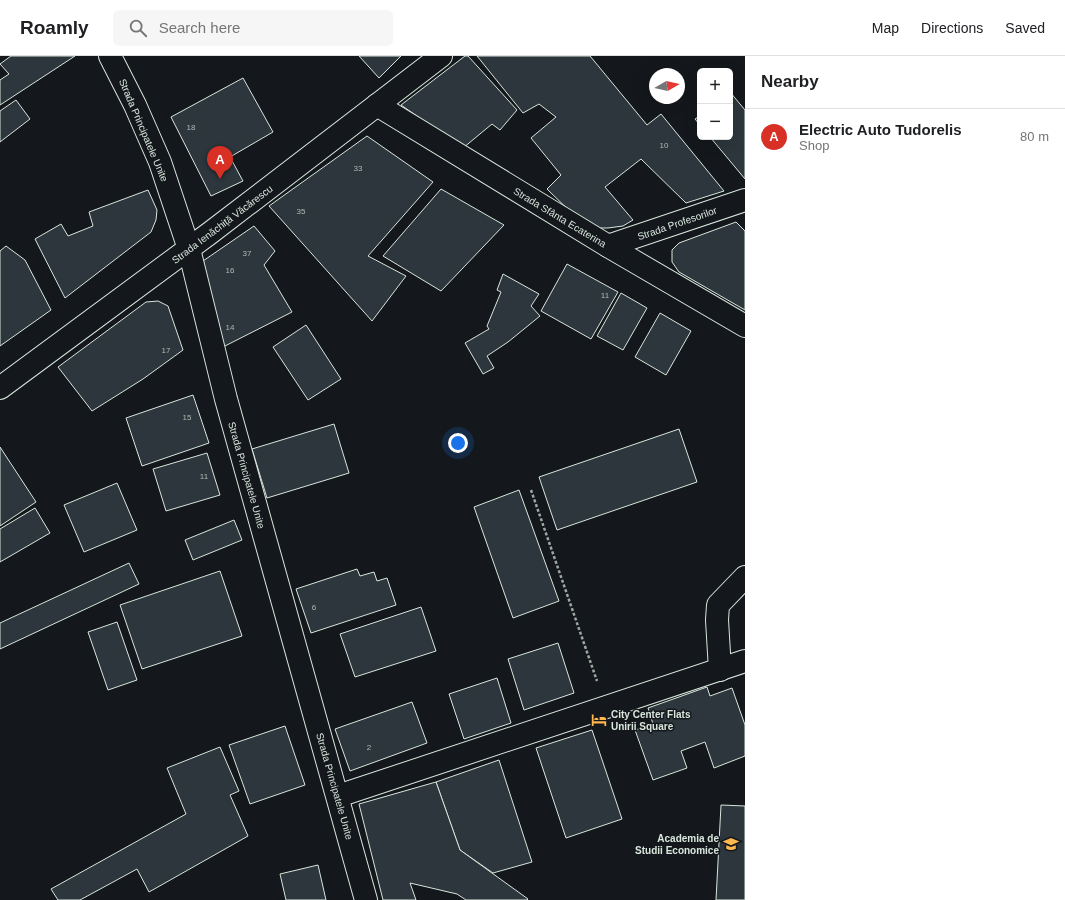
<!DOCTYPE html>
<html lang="en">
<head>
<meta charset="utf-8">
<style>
	body { margin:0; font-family:Arial,sans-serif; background:#f6f6f6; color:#202124 }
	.controls { position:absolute; right:12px; top:12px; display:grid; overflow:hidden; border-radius:6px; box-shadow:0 4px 16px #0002 }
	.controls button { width:36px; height:36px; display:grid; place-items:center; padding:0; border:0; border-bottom:1px solid #e0e0e0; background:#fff; color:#202124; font:20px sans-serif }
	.compass { position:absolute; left:649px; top:12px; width:36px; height:36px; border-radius:50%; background:#fff; box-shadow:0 4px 16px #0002; rotate:81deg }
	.you { position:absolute; left:458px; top:387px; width:14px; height:14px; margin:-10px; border:3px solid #fff; border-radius:50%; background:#1a73e8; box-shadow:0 0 0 6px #1a73e833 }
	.badge { display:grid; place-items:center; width:26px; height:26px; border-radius:50%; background:#d93025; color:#fff; font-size:13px; font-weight:700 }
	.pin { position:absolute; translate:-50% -33px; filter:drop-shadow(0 1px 2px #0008) }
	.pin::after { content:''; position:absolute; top:21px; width:14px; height:12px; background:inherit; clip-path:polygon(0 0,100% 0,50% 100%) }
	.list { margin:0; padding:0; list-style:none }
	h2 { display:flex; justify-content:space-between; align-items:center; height:52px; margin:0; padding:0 16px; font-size:17px }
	h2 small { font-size:13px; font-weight:400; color:#757577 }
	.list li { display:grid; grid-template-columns:26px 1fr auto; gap:12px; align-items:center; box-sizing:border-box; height:56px; padding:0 16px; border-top:1px solid #e0e0e0 }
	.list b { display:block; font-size:15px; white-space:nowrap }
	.list p { margin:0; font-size:13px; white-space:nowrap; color:#757577 }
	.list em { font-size:13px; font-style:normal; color:#757577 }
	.icon { flex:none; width:22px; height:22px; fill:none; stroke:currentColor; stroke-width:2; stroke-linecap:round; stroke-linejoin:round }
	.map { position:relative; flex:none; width:745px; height:844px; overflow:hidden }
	header { display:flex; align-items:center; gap:24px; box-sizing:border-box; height:56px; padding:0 20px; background:#fff; border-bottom:1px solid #e0e0e0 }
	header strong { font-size:19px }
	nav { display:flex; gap:22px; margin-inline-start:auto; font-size:14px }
	.search { width:280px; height:36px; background:#f6f6f6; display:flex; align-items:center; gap:10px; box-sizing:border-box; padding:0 14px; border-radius:6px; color:#757577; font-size:15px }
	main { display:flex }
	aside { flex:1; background:#fff }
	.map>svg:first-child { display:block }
	.building { fill:#2c363c; stroke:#d8e6dc }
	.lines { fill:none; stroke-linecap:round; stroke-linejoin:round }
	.street-casing { stroke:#d8e6dc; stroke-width:24 }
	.path { stroke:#9da8a2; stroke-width:2.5; stroke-dasharray:3 2; stroke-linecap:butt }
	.street { stroke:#14181c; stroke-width:22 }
	.labels { text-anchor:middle; stroke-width:3; stroke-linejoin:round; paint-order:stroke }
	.number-label { font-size:8px; fill:#adbab4 }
	.street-label { font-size:10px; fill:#d8e6dc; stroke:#14181c }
	.poi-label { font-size:10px; font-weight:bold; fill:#d8e6dc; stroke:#14181c; text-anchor:start }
</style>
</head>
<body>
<header>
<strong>Roamly</strong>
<div class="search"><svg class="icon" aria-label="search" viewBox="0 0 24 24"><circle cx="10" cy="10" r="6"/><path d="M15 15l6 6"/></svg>Search here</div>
<nav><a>Map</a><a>Directions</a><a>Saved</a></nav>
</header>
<main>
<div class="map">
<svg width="745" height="844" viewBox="0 0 745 844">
	<rect width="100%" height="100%" fill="#14181c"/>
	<g class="building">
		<path d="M11,0H75L0,49V24L9,18L0,8Z"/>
		<path d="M359,0H401L379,22Z"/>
		<path d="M465,0H468L517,54L500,74L492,68L463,92L401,49Z"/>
		<path d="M477,0H590L647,69L661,58L724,135L686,147L641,103L605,131L633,164L623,170L608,172H593L581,166L547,133L561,119L531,82L556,61L539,48L523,57Z"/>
		<path d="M243,22L273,76L230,101L243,125L211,140L171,61Z"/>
		<path d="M730,36L745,54V123L710,81H730Z"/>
		<path d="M16,44L30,63L0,86V55Z"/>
		<path d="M700,60V69L695,63Z"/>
		<path d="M367,80L433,126L368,200L406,220L372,265L269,150Z"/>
		<path d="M441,133L504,169L441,235L383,200Z"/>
		<path d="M148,134L157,154L156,164L151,176L65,242L35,183L61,168L68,180L93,170L89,156Z"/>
		<path d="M736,166L745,175V254L679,216L672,206V194L679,187Z"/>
		<path d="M254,170L275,195L264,209L292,256L223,291L203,205Z"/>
		<path d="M6,190L25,204L51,254L0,290V195Z"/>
		<path d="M567,208L618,236L591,283L541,255Z"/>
		<path d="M503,218L539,238L531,250L540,260L508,286L487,300L494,312L483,318L465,287L489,273L487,270L501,236L497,234Z"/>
		<path d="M621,237L647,252L623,294L597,280Z"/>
		<path d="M158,245L168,250L183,294L143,323L92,355L58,311L146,246Z"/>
		<path d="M660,257L691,275L666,319L635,301Z"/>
		<path d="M306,269L341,323L308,344L273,291Z"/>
		<path d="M193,339L209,387L142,410L126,362Z"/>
		<path d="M334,368L349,417L267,442L252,393Z"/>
		<path d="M679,373L697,426L557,474L539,421Z"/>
		<path d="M0,391L36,446L0,470Z"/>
		<path d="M207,397L220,439L166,455L153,413Z"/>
		<path d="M117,427L137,474L84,496L64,449Z"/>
		<path d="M519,434L559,545L513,562L474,451Z"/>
		<path d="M35,452L50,477L0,506V473Z"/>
		<path d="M234,464L242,484L193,504L185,484Z"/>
		<path d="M129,507L139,528L0,593V567Z"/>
		<path d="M357,513L360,520L374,516L377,525L387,522L396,549L311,577L296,533Z"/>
		<path d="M220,515L242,580L142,613L120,549Z"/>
		<path d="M421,551L436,595L355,621L340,578Z"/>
		<path d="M117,566L137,624L108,634L88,576Z"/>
		<path d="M558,587L574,637L524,654L508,603Z"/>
		<path d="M497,622L511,667L464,683L449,638Z"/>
		<path d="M707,631L710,640L732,632L745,669V700L714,712L705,686L681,695L687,712L653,724L635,674L653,668L648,652Z"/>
		<path d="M412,646L427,687L350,715L335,673Z"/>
		<path d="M285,670L305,729L250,748L229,689Z"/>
		<path d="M592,674L622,763L566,782L536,692Z"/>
		<path d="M220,691L239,735L230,739L248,780L149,836L137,813L80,844H58L51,833L186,758L167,712Z"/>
		<path d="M499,704L532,806L493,817L460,794L436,726Z"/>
		<path d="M436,726L460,794L528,843L527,844H466L457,838L410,827L416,844H383L359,748Z"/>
		<path d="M721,749L745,750V844H716Z"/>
		<path d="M318,809L326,844H286L280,818Z"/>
	</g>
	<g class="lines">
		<g class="street-casing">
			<g id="street">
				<path d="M110,0L135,49L160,106L189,193L226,343L366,844"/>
				<path d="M377,49L608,190L745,270"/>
				<path d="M608,190L745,144"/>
				<path d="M0,332L210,177L441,0"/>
				<path d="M720,614L717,564L718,549L745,521"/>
				<path d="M338,740L745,605"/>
			</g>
		</g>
		<path class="path" d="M531,434L597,625"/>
		<use href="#street" class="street"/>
	</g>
	<defs>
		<g id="hotel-bare" transform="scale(1.2)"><path d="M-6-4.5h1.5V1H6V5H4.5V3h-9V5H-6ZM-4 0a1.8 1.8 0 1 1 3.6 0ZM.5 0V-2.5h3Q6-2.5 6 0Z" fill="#ffb74d" stroke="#14181c" stroke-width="2.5" paint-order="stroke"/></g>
		<g id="university-bare" transform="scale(1.2)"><path d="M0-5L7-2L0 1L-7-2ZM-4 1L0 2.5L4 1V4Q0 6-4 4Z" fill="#ffb74d" stroke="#14181c" stroke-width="2.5" paint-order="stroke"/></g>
	</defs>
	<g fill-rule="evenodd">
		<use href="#hotel-bare" x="599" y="664"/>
		<use href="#university-bare" x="731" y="788"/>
	</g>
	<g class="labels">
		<g class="number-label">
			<text x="191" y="74">18</text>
			<text x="664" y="92">10</text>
			<text x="358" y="115">33</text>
			<text x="301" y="158">35</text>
			<text x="247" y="200">37</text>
			<text x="230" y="217">16</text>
			<text x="605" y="242">11</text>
			<text x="230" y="274">14</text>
			<text x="166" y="297">17</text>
			<text x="187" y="364">15</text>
			<text x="204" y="423">11</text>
			<text x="314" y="554">6</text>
			<text x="369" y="694">2</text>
		</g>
		<g class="street-label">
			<text transform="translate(144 74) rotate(67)" y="4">Strada Principatele Unite</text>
			<text transform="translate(560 161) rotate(31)" y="4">Strada Sfânta Ecaterina</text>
			<text transform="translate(677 167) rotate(-19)" y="4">Strada Profesorilor</text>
			<text transform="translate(222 168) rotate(-37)" y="4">Strada Ienăchiță Văcărescu</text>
			<text transform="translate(247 419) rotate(74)" y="4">Strada Principatele Unite</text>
			<text transform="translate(335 730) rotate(74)" y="4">Strada Principatele Unite</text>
		</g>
		<g class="poi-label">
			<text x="611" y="662">City Center Flats<tspan x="611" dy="12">Unirii Square</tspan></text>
			<text x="719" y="786" text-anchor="end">Academia de<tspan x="719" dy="12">Studii Economice</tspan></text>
		</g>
	</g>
</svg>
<div class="controls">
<button>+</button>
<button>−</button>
</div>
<svg class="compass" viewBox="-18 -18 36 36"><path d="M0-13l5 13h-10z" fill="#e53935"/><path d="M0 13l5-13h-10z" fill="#757577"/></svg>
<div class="you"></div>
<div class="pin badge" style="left:220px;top:123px">A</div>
</div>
<aside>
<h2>Nearby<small></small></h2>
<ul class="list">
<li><span class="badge">A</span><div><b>Electric Auto Tudorelis</b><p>Shop</p></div><em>80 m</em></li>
</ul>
</aside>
</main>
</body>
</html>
